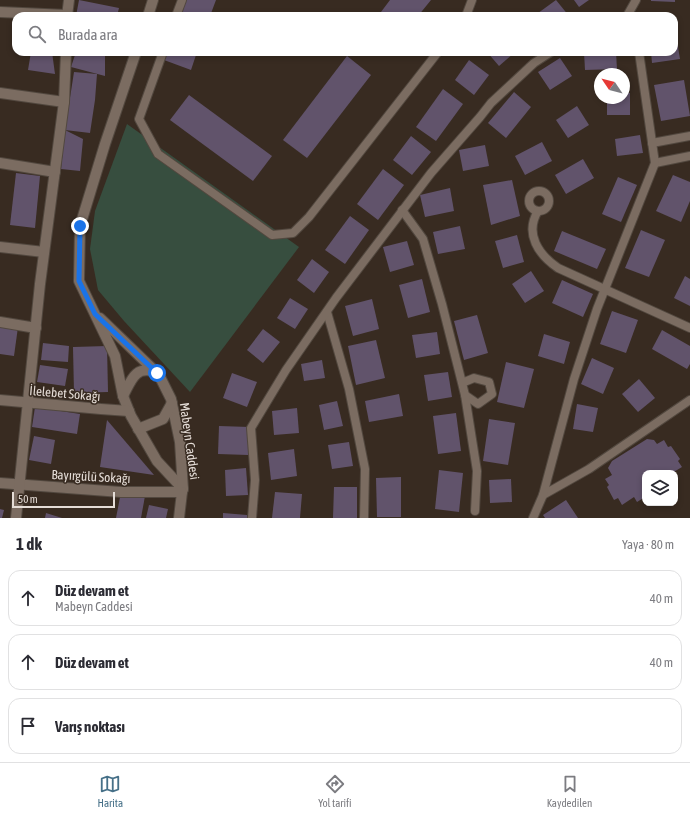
<!DOCTYPE html>
<html lang="tr">
<head>
<meta charset="utf-8">
<style>
	body { margin:0; font-family:"Asap Condensed",sans-serif; background:#f7f7f7; color:#2b2b33 }
	.controls { position:absolute; right:12px; bottom:12px; display:grid; overflow:hidden; border-radius:8px; box-shadow:0 2px 6px #0003 }
	.controls button { width:36px; height:36px; display:grid; place-items:center; padding:0; border:0; border-bottom:1px solid #e1e1e2; background:#fff; color:#2b2b33; font:20px sans-serif }
	.compass { position:absolute; left:594px; top:68px; width:36px; height:36px; border-radius:50%; background:#fff; box-shadow:0 2px 6px #0003; rotate:305deg }
	.scale { position:absolute; left:12px; bottom:10px; width:103px; box-sizing:border-box; padding-left:4px; border:2px solid #e5ddd7; border-top:0; font-size:11px; line-height:14px; white-space:nowrap; color:#e5ddd7; -webkit-text-stroke:3px #382b21; paint-order:stroke }
	.stop { position:absolute; width:12px; height:12px; margin:-9px; border:3px solid #1a73e8; border-radius:50%; background:#fff }
	.stop.end { background:#1a73e8; border-color:#fff; box-shadow:0 1px 4px #0008 }
	.list { margin:0; padding:0; list-style:none }
	h2 { display:flex; justify-content:space-between; align-items:center; height:52px; margin:0; padding:0 16px; font-size:17px }
	h2 small { font-size:13px; font-weight:400; color:#7c7c81 }
	.list li { display:grid; grid-template-columns:26px 1fr auto; gap:12px; align-items:center; box-sizing:border-box; height:56px; margin:0 8px 8px; padding:0 8px; border:1px solid #e1e1e2; border-radius:12px }
	.list b { display:block; font-size:15px; white-space:nowrap }
	.list p { margin:0; font-size:13px; white-space:nowrap; color:#7c7c81 }
	.list em { font-size:13px; font-style:normal; color:#7c7c81 }
	.icon { flex:none; width:22px; height:22px; fill:none; stroke:currentColor; stroke-width:2; stroke-linecap:round; stroke-linejoin:round }
	.map { position:relative; flex:none; width:690px; height:518px; overflow:hidden }
	.search { position:absolute; background:#fff; box-shadow:0 2px 6px #0003; left:12px; right:12px; top:12px; height:44px; display:flex; align-items:center; gap:10px; box-sizing:border-box; padding:0 14px; border-radius:12px; color:#7c7c81; font-size:15px }
	.sheet { height:244px; background:#fff }
	nav { display:flex; justify-content:space-around; align-items:center; box-sizing:border-box; height:56px; border-top:1px solid #e1e1e2; background:#fff; font-size:11px; color:#7c7c81 }
	nav a { display:grid; justify-items:center; gap:2px }
	nav .on { color:#467088 }
	.map>svg:first-child { display:block }
	.green { fill:#374e3f }
	.building { fill:#61536b }
	.lines { fill:none; stroke-linecap:round; stroke-linejoin:round }
	.lane-casing { stroke:#52483f; stroke-width:10 }
	.street-casing { stroke:#52483f; stroke-width:12 }
	.lane { stroke:#7b6c61; stroke-width:8 }
	.street { stroke:#7b6c61; stroke-width:10 }
	.route { stroke:#1a73e8; stroke-width:5 }
	.labels { text-anchor:middle; stroke-width:3; stroke-linejoin:round; paint-order:stroke }
	.street-label { font-size:13px; fill:#e5ddd7; stroke:#382b21 }
</style>
</head>
<body>
<div class="map">
<svg width="690" height="518" viewBox="0 0 690 518">
	<rect width="100%" height="100%" fill="#382b21"/>
	<path class="green" d="M127,124L299,247L190,392L124,321L98,290L90,249L95,211Z"/>
	<g class="building">
		<path d="M79,0L119,8L117,16H76Z"/>
		<path d="M186,0H216L210,16H180Z"/>
		<path d="M390,0H431L418,16H378Z"/>
		<path d="M556,0L569,16H534Z"/>
		<path d="M574,0H589L579,7Z"/>
		<path d="M651,0H675V2L651,1Z"/>
		<path d="M674,23L680,59L652,63L651,52H674Z"/>
		<path d="M31,52H52L55,74L28,70Z"/>
		<path d="M76,52H98L105,54V76L71,67Z"/>
		<path d="M167,52H197L191,70L164,60Z"/>
		<path d="M487,52H515L499,66Z"/>
		<path d="M584,52H616L617,69L585,70Z"/>
		<path d="M347,56L371,75L307,158L283,140Z"/>
		<path d="M560,58L572,76L550,90L538,72Z"/>
		<path d="M469,60L489,75L474,95L455,80Z"/>
		<path d="M74,72L97,74L95,100L90,133L65,130L83,139L80,171L61,169L65,130Z"/>
		<path d="M684,80L690,116L661,121L654,85Z"/>
		<path d="M443,89L463,104L436,141L416,127Z"/>
		<path d="M514,92L531,107L506,138L488,123Z"/>
		<path d="M624,93H630V115H607V98H624Z"/>
		<path d="M189,95L272,156L253,181L170,120Z"/>
		<path d="M577,106L589,125L568,138L556,120Z"/>
		<path d="M640,135L643,153L617,156L615,139Z"/>
		<path d="M411,136L431,152L412,175L393,160Z"/>
		<path d="M542,142L552,161L525,175L515,156Z"/>
		<path d="M485,145L489,166L463,171L459,150Z"/>
		<path d="M583,159L594,178L566,194L555,175Z"/>
		<path d="M383,169L404,185L378,220L357,204Z"/>
		<path d="M16,173L40,176L35,228L10,225Z"/>
		<path d="M673,175L690,182V201L681,222L656,211Z"/>
		<path d="M618,177L637,185L621,222L602,214Z"/>
		<path d="M512,180L520,216L491,225L483,185Z"/>
		<path d="M450,188L454,211L425,217L420,195Z"/>
		<path d="M350,216L369,230L345,264L325,250Z"/>
		<path d="M460,226L465,249L438,254L433,232Z"/>
		<path d="M641,230L665,240L649,277L625,268Z"/>
		<path d="M562,231L606,249L597,269L554,251Z"/>
		<path d="M517,235L524,262L503,268L495,241Z"/>
		<path d="M407,241L414,265L390,272L383,247Z"/>
		<path d="M312,259L329,272L314,293L297,280Z"/>
		<path d="M531,271L544,291L525,303L512,284Z"/>
		<path d="M685,276L690,279V306L674,298Z"/>
		<path d="M422,279L430,312L408,318L399,285Z"/>
		<path d="M562,280L593,294L583,317L552,303Z"/>
		<path d="M290,298L308,309L295,329L277,318Z"/>
		<path d="M372,299L379,329L353,336L345,306Z"/>
		<path d="M612,311L638,320L626,353L600,344Z"/>
		<path d="M477,315L488,353L464,360L454,321Z"/>
		<path d="M0,324L18,327L14,356L0,354Z"/>
		<path d="M263,329L280,342L263,363L247,350Z"/>
		<path d="M662,330L690,346V364L687,369L652,349Z"/>
		<path d="M437,332L440,354L416,358L412,335Z"/>
		<path d="M544,334L570,342L564,364L538,356Z"/>
		<path d="M376,340L385,378L356,385L348,346Z"/>
		<path d="M43,343L69,346L68,362L41,360Z"/>
		<path d="M107,346L108,392L74,393L73,347Z"/>
		<path d="M592,358L614,368L603,394L581,384Z"/>
		<path d="M322,360L325,378L304,381L301,364Z"/>
		<path d="M506,362L534,369L524,408L497,402Z"/>
		<path d="M40,365L68,369L65,386L37,382Z"/>
		<path d="M448,372L452,397L428,401L424,375Z"/>
		<path d="M232,373L257,382L247,407L223,398Z"/>
		<path d="M639,379L655,398L638,412L622,394Z"/>
		<path d="M399,394L403,416L369,422L365,401Z"/>
		<path d="M337,401L343,426L324,430L319,405Z"/>
		<path d="M577,404L598,408L593,432L573,429Z"/>
		<path d="M35,407L80,414L77,434L32,427Z"/>
		<path d="M297,408L299,433L274,435L272,411Z"/>
		<path d="M456,413L461,451L438,454L433,416Z"/>
		<path d="M489,419L515,423L508,465L483,461Z"/>
		<path d="M107,420L154,475L100,467Z"/>
		<path d="M219,426L250,427L248,455L218,454Z"/>
		<path d="M34,436L55,440L51,464L29,460Z"/>
		<path d="M647,439L654,440L657,444L664,440L668,447L671,446L680,459L678,461L682,467L672,473H645V497L637,502L634,497L622,505L618,498L614,500L607,487L609,485L605,479L612,475L608,468L612,461Z"/>
		<path d="M349,442L353,466L332,469L328,445Z"/>
		<path d="M294,449L297,476L271,480L268,453Z"/>
		<path d="M246,468L248,495L226,496L225,470Z"/>
		<path d="M439,470L463,473L459,512L435,509Z"/>
		<path d="M401,477V517H377L376,478Z"/>
		<path d="M511,479L512,502L490,503L489,480Z"/>
		<path d="M334,487H357V518H333Z"/>
		<path d="M121,492L145,496L141,518H116Z"/>
		<path d="M275,492L302,494L300,518H272Z"/>
		<path d="M566,500L578,518H545L543,515Z"/>
		<path d="M149,505L168,509L166,518H146Z"/>
		<path d="M0,509L4,510L2,518H0Z"/>
		<path d="M46,513L62,518H45Z"/>
		<path d="M223,513L247,515V518H223Z"/>
	</g>
	<g class="lines">
		<g class="lane-casing">
			<g id="lane">
				<path d="M176,16L182,0"/>
				<path d="M466,16L472,0"/>
				<path d="M627,16L636,0"/>
				<path d="M163,52L139,119L158,154L272,235L293,233L309,217L438,52"/>
				<path d="M652,143L690,136"/>
				<path d="M655,163L690,156"/>
				<circle cx="539" cy="201" r="10"/>
				<path d="M402,210L423,239L442,304L462,383L465,395L478,404L492,394L489,382L474,378L462,383"/>
				<path d="M538,211C524,234 539,255 558,268L690,328"/>
				<path d="M327,312L349,389L365,469L364,518"/>
				<path d="M465,395L477,471L475,511"/>
				<path d="M543,495L589,469L690,400"/>
				<path d="M252,518L255,480L251,428L286,370L336,298L431,173L480,117L491,103L534,63L551,52"/>
				<path d="M533,518L543,495L574,379L597,309L655,163L639,52"/>
			</g>
		</g>
		<g class="street-casing">
			<g id="street">
				<path d="M0,12L67,15"/>
				<path d="M67,16L69,0"/>
				<path d="M148,16L153,0"/>
				<path d="M136,52L105,144L80,226L79,281L115,356L123,396L131,416L157,461L183,489"/>
				<path d="M0,93L64,102"/>
				<path d="M0,163L55,172"/>
				<path d="M0,247L44,252"/>
				<path d="M100,318L159,375L171,399L180,442L183,489L182,492L179,518"/>
				<path d="M0,322L36,328"/>
				<path d="M123,396C131,381 135,365 155,372"/>
				<path d="M0,400L101,409L129,411"/>
				<path d="M138,429L163,419L172,403"/>
				<path d="M0,483L121,492H182"/>
				<path d="M16,518L40,284L64,102L66,52"/>
			</g>
		</g>
		<use href="#lane" class="lane"/>
		<use href="#street" class="street"/>
	</g>
	<g class="lines">
		<path class="route" d="M80,226L79,281L95,314L157,373"/>
	</g>
	<g class="labels">
		<g class="street-label">
			<text transform="translate(65 393) rotate(5)" y="5">İlelebet Sokağı</text>
			<text transform="translate(190 441) rotate(82)" y="5">Mabeyn Caddesi</text>
			<text transform="translate(91 476) rotate(3)" y="5">Bayırgülü Sokağı</text>
		</g>
	</g>
</svg>
<div class="controls">
<button><svg class="icon" aria-label="layers" viewBox="0 0 24 24"><path d="M12 4l9 5-9 5-9-5zM3 14l9 5 9-5"/></svg></button>
</div>
<svg class="compass" viewBox="-18 -18 36 36"><path d="M0-13l5 13h-10z" fill="#e53935"/><path d="M0 13l5-13h-10z" fill="#7c7c81"/></svg>
<div class="scale">50 m</div>
<div class="stop" style="left:157px;top:373px"></div>
<div class="stop end" style="left:80px;top:226px"></div>
<div class="search"><svg class="icon" aria-label="search" viewBox="0 0 24 24"><circle cx="10" cy="10" r="6"/><path d="M15 15l6 6"/></svg>Burada ara</div>
</div>
<section class="sheet">
<h2>1 dk<small>Yaya · 80 m</small></h2>
<ul class="list">
<li><svg class="icon" aria-label="ahead" viewBox="0 0 24 24"><path d="M12 20V5M6 11l6-6 6 6"/></svg><div><b>Düz devam et</b><p>Mabeyn Caddesi</p></div><em>40 m</em></li>
<li><svg class="icon" aria-label="ahead" viewBox="0 0 24 24"><path d="M12 20V5M6 11l6-6 6 6"/></svg><div><b>Düz devam et</b></div><em>40 m</em></li>
<li><svg class="icon" aria-label="arrive" viewBox="0 0 24 24"><path d="M6 21V4h12l-3 4 3 4H6"/></svg><div><b>Varış noktası</b></div></li>
</ul>
</section>
<nav>
<a class="on"><svg class="icon" aria-label="map" viewBox="0 0 24 24"><path d="M3 6l6-2 6 2 6-2v14l-6 2-6-2-6 2zM9 4v14M15 6v14"/></svg>Harita</a>
<a><svg class="icon" aria-label="directions" viewBox="0 0 24 24"><path d="M12 3l9 9-9 9-9-9zM9 14v-3h6M13 9l2 2-2 2"/></svg>Yol tarifi</a>
<a><svg class="icon" aria-label="saved" viewBox="0 0 24 24"><path d="M7 4h10v16l-5-4-5 4z"/></svg>Kaydedilen</a>
</nav>
</body>
</html>
